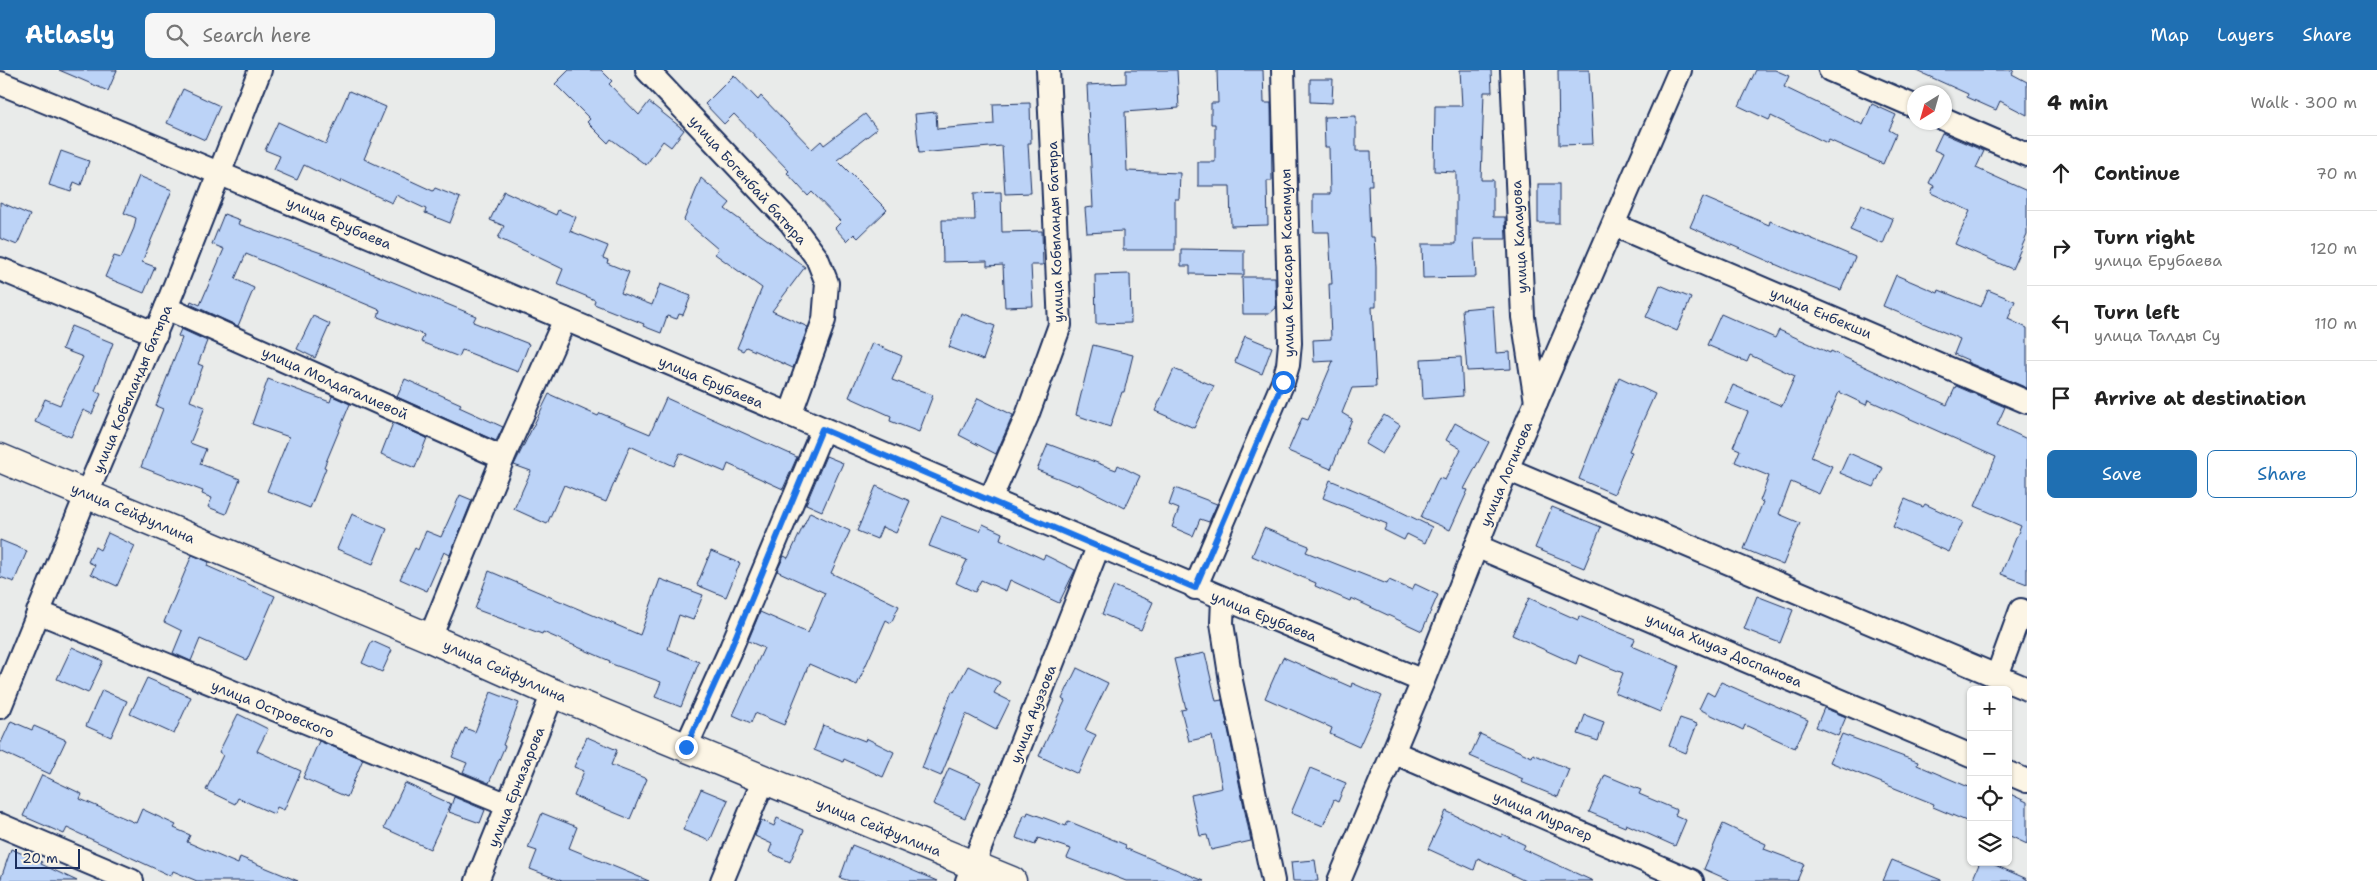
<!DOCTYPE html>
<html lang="en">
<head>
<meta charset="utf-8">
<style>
	body { margin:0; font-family:"Shantell Sans",sans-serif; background:#f6f6f6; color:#222 }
	.controls { position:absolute; right:15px; bottom:15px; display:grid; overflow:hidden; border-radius:8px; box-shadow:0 1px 4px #0004 }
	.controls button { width:45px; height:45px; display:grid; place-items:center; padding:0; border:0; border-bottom:1px solid #e0e0e0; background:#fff; color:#222; font:25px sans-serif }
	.compass { position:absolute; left:1907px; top:15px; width:45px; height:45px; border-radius:50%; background:#fff; box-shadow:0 1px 4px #0004; rotate:217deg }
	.scale { position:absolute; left:15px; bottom:12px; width:65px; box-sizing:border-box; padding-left:5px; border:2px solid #1b2f5e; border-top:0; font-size:14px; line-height:18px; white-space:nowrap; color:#1b2f5e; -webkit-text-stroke:4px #fcf5e5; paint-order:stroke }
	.stop { position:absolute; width:15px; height:15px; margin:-11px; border:4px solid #1a73e8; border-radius:50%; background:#fff }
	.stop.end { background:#1a73e8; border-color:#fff; box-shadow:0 1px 5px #0008 }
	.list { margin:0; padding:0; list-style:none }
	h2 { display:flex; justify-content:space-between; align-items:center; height:65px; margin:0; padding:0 20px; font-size:21px }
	h2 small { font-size:16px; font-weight:400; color:#767676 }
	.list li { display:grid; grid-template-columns:32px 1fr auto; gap:15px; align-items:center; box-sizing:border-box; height:75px; padding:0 20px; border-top:1px solid #e0e0e0 }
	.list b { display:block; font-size:19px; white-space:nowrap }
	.list p { margin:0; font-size:16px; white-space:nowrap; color:#767676 }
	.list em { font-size:16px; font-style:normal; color:#767676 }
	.actions { display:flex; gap:10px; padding:15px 20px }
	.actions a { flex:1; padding:11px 0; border:1px solid #1f6fb2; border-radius:8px; text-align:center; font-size:18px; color:#1f6fb2 }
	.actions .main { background:#1f6fb2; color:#fff }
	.icon { flex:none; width:28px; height:28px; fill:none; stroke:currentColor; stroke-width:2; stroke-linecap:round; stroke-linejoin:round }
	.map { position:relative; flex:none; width:2027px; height:811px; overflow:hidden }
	header { display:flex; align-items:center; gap:30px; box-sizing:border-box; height:70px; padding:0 25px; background:#1f6fb2; color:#fff }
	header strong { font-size:24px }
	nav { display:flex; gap:28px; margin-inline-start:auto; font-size:18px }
	.search { width:350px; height:45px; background:#f6f6f6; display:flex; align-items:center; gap:12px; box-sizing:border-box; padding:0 18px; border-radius:8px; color:#767676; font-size:19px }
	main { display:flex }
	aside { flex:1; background:#fff }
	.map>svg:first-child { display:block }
	.building { fill:#bcd3f7; stroke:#1b2f5e }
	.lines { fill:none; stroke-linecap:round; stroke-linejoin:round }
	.street-casing { stroke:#1b2f5e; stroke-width:26 }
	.secondary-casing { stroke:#1b2f5e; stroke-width:31 }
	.street { stroke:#fcf5e5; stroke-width:22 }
	.secondary { stroke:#fcf5e5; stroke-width:28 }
	.route { stroke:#1a73e8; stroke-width:6 }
	.labels { text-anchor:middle; stroke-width:4; stroke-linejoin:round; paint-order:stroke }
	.street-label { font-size:14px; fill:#1b2f5e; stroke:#fcf5e5 }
</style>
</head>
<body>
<header>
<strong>Atlasly</strong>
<div class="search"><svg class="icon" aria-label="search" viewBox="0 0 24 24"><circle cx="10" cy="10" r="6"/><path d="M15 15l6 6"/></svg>Search here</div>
<nav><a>Map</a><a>Layers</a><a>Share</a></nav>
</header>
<main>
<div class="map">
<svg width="2027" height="811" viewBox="0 0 2027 811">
	<rect width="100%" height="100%" fill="#e9ebea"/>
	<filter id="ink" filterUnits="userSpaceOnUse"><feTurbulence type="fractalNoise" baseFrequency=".02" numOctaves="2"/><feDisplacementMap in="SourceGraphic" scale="10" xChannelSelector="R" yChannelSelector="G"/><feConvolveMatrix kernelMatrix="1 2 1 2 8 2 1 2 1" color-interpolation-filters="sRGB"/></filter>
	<g filter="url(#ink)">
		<g class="building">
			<path d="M59,0H117L108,21Z"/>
			<path d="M569,0H601L612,11L609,14L639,45L649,32L684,60L671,77L663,71L646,95L611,69L608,73L587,52L590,49L555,14Z"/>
			<path d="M1126,0H1177L1179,38L1125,42L1127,101L1180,103L1179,129H1175V180H1123V161L1087,163L1085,138L1093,137L1087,15L1126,13Z"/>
			<path d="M1217,0H1263L1264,33H1271L1272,111H1267L1268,155L1231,156L1230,116H1198V92H1215V54H1211V33H1218Z"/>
			<path d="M1460,0H1491L1492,22H1484L1481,110H1493V147H1505L1506,169H1474L1476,207L1423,208L1422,174H1456V102L1434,101L1435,36H1462Z"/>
			<path d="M1558,0H1589L1593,74L1559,75Z"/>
			<path d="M1756,0H1775L1789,6L1784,17L1863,55L1872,34L1896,45L1889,60L1896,64L1883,94L1829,70L1827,73L1771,46L1769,50L1739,36Z"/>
			<path d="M1915,0H2014L2012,4L2027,12V45L2000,31L1996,40L1967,27L1968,24Z"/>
			<path d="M734,5L758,30L761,26L812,79L821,71L824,75L865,44L877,59L837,90L887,140L858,168L854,164L847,171L835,158L841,152L812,122L808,126L787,103L789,101L734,44L724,54L705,34Z"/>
			<path d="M1310,9H1333L1332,33L1310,32Z"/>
			<path d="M183,19L220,36L205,70L167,53Z"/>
			<path d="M349,21L386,37L364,89L433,121L435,118L460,128L450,153L425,143L426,139L396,125L392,133L342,110L341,113L304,95L297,110L274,100L280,86L265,80L278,52L326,74Z"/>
			<path d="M1030,33L1031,73H1028L1031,123L1005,124L1002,76L919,83L915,44L936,42L937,59L994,54L993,34Z"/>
			<path d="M1356,46V81H1371L1372,115H1368L1370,167H1374L1376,196V237H1372L1376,317L1352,318L1342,343L1352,349L1331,399L1288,381L1302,348L1308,350L1333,291L1314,292L1313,270L1331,269L1329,214H1332L1329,162H1314L1313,143V124H1330L1329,77H1325L1324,47Z"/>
			<path d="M1942,63L1984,81L1976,98L2027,121V165L2012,199L1955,174L1970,141L1931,123L1934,116L1929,113L1943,84L1934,80Z"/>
			<path d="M61,81L89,91L81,115L74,112L71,122L49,115Z"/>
			<path d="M139,106L172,120L142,192L155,197L144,223L105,207L114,186L121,188L134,158L136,148L124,143Z"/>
			<path d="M701,108L730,133L725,139L805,197L772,241L808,257L793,298L746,277L743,281L737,278L762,218L715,184L718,179L684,150Z"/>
			<rect x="1538" y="114" width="21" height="39"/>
			<path d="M504,121L556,145L558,140L576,147L570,161L608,176L603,188L608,190L607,193L629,202L621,223L652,235L660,214L691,226L683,245L679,244L677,249L667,246L661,263L643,256L644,254L594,234L595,230L557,214L563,199L498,168L504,156L490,150Z"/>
			<path d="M1001,122L1002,162L1042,161L1043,195H1031L1033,236L1005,237L1003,195L987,196V191L943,192L942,150H975L974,123Z"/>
			<path d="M1703,127L1769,155L1770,151L1855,187L1841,220L1793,202L1690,157Z"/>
			<path d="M0,132L30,145L17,175L0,168Z"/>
			<path d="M1861,135L1893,149L1883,174L1850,160Z"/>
			<path d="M224,144L240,150L238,154L327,185L476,246L473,252L529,274L518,302L462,280L459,287L421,272L424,265L378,247L380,240L246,184L235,209L254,218L238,256L190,234L191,231L200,235L224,179L212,174Z"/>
			<path d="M1181,179L1244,180V205L1190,204V196H1181Z"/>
			<path d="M1130,204L1131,253L1096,254L1095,205Z"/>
			<path d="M1896,205L1938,223L1939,220L1981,237L1988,220L2015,231L2008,249L2027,258V318L1967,292L1968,290L1954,284L1960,269L1883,236Z"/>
			<path d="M1242,207H1275L1276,238L1269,244H1243Z"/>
			<path d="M1660,215L1691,228L1677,261L1646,247Z"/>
			<path d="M1493,236L1496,283L1510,282L1511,299L1467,301L1462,239Z"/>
			<path d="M961,243L995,256L983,290L949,277Z"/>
			<path d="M1721,244L1775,268L1779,260L1830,283L1831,281L1947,335L1956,316L2005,337L1997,355L2027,369V514L2001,504L2021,456L1975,436L1996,387L1868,330L1866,335L1839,322L1811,387L1832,396L1819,424L1791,412L1779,444L1800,453L1783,495L1744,479L1763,432L1760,431L1769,406L1735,392L1740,380L1733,377L1748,342L1725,333L1733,315L1782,336L1795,306L1750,285L1747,292L1707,275Z"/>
			<path d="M313,246L330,254L315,288L297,279Z"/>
			<path d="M71,256L113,273L95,321L101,324L92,344L83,340L71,367L35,352L45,329L60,335L83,287L62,279Z"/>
			<path d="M181,259L207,271L198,294L203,296L190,331L205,337L190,373L206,379L200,394L240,409L226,444L208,437L212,428L202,424L203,421L141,397L163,339L156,336L182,268L178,266Z"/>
			<path d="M1245,266L1272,277L1262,304L1235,292Z"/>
			<path d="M872,273L902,286L892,310L933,325L919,362L890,351L891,346L849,327Z"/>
			<path d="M1093,275L1133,285L1124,322H1122L1110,357L1076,345Z"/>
			<path d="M1461,287L1463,326L1423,329L1421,289Z"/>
			<path d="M1174,299L1214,316L1194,358L1155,341Z"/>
			<path d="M1619,307L1655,324L1629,381L1632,382L1614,424L1579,409Z"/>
			<path d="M268,309L330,332L332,326L350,334L324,397L326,398L310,438L267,421L289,367L252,354Z"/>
			<path d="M405,309L461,334L459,337L503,357L496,371L397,327Z"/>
			<path d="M549,324L598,346L600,343L650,364L666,328L797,387L783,419L728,394L725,402L680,383L674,396L630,376L606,432L564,415L547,454L514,439L531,401L514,395Z"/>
			<path d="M978,328L1013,345L996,384L959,365Z"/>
			<path d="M1384,345L1400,355L1382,384L1365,374Z"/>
			<path d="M393,353L427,368L415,398L381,384Z"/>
			<path d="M1455,353L1489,372L1464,419L1468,420L1450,460L1421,447L1439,408L1445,410L1461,379L1446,370Z"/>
			<path d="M1048,374L1116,400L1118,395L1140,406L1125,438L1078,414V416L1037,400Z"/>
			<path d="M1849,383L1883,398L1874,417L1840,403Z"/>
			<path d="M826,386L843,393L822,441L806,434Z"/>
			<path d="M1330,410L1383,432V433L1432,457L1425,473L1407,464L1404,470L1384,460L1387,454L1323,428Z"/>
			<path d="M876,416L910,431L896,463L882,457L877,469L857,461Z"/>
			<path d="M1175,418L1217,434L1209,452L1200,449L1193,466L1172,457L1179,439L1169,435Z"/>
			<path d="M460,425L472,430L450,485L444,482L427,521L400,509L415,478L418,480L426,461L441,467Z"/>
			<path d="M1905,429L1923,437L1925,434L1963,452L1949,482L1893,457Z"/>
			<path d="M1552,437L1601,457L1584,498L1535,478Z"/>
			<path d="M810,442L850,461L831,503L899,536L891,553L886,550L857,615L809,594L784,655L755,643L751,653L733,645L764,578L748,571L760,542L808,563L825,523L777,501L784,486L788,488Z"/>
			<path d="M352,444L387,459L373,494L337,479Z"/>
			<path d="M941,446L980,461L983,454L1002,463L1000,469L1043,489L1045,485L1075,500L1059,533L1010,510L1006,521L981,510L975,522L956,513L967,490L929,476Z"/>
			<path d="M1264,458L1309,476L1306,482L1387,514L1389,510L1412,520L1415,514L1438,525L1422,561L1351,528L1350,531L1315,516L1316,513L1252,486Z"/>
			<path d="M108,463L135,476L117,516L91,504L95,495L88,492L95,477L100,480Z"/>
			<path d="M0,470L27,481L14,512L0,507Z"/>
			<path d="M711,481L740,493L726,527L697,515Z"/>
			<path d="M192,485L209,492L207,496L275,526L247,590L200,569L191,591L173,583L182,561L164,552Z"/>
			<path d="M489,501L640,565L660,509L703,525L693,550L679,545L668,579L699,592L681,637L655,627L661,612L609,593L610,591L543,562L542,564L475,539Z"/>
			<path d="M1114,516L1153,532L1141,560L1102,544Z"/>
			<path d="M1757,526L1793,540L1780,573L1744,559Z"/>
			<path d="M1529,528L1578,550L1579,546L1635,569L1632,576L1679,596L1660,642L1615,623L1623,603L1579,585L1576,594L1512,565Z"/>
			<path d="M372,571L392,580L382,602L362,593Z"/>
			<path d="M72,577L103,591L88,623L57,609Z"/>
			<path d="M1205,583L1216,631L1222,630L1251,771L1211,780L1207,765L1200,766L1191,725L1222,718L1216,686L1212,666L1189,671L1181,640L1186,639L1174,589Z"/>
			<path d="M1283,587L1351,617L1352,613L1382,626L1359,677L1330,664L1332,658L1265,628Z"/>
			<path d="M968,596L1000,612L994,623L1010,631L996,660L966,644L941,706L922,698L952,621L954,622Z"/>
			<path d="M1077,598L1108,613L1085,660L1096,665L1078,704L1039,686L1065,631L1062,629Z"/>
			<path d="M147,608L191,627L174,664L130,644Z"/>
			<path d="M1721,612L1808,650L1795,678L1745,655L1743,660L1699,639L1707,622L1714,626Z"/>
			<path d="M102,620L127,631L111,667L86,656Z"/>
			<path d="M491,622L519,633L503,675L505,676L489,713L463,702L467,693L452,687L465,658L475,662Z"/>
			<path d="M1824,638L1846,647L1838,666L1816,657Z"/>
			<path d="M238,644L268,659L257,681L301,701L284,740L277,737L274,744L238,728L235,734L206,720L223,685L219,682Z"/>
			<path d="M1585,645L1604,652L1598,671L1578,664Z"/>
			<path d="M1680,648L1697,654L1686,683L1669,676Z"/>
			<path d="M11,651L32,660L34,656L66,670L50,704L0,681V675Z"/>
			<path d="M823,655L865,671L866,668L894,682L883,707L844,689L843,692L814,680Z"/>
			<path d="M1480,664L1532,687L1533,684L1569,699L1558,727L1521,712L1523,709L1470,686Z"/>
			<path d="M1842,664L1918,692L1917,695L1971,718V753L1933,737L1934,734L1830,692Z"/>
			<path d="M587,667L617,680L611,695L647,709L630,749L574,726L584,701L574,697Z"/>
			<path d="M319,671L363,689L347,727L303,708Z"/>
			<path d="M949,698L981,712L965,748L933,734Z"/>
			<path d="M1310,698L1346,713L1338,732L1334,730L1323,756L1291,743Z"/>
			<path d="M42,705L82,724L80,729L136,753L142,739L176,755L174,758L190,765L187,772L238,794L240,787L298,811H197L173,801L171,806L67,758L64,764L23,746Z"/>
			<path d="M1605,705L1641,720L1639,724L1677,740L1675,745L1686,750L1675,776L1626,754L1625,757L1589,742Z"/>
			<path d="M405,713L451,734L430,779L384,758Z"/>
			<path d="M701,719L728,730L710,771L683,760Z"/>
			<path d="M2008,723L2027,732V774L2008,765Z"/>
			<path d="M454,727L485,740L480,753L449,742Z"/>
			<path d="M1446,741L1501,767L1502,764L1525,775L1523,779L1593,811H1525L1478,788L1474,800L1428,779Z"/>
			<path d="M1028,742L1066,756L1068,751L1126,775L1125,778L1204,811H1126L1067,788L1071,779L1038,768L1035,775L1016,768L1024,745H1027Z"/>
			<path d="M542,743L577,757L569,778L649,811H562L530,799L537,781L528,778Z"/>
			<path d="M777,748L804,760L790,792L769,782L772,774L755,766L761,750L774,756Z"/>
			<path d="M1723,754L1766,774L1764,779L1804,794L1797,811H1731L1704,799Z"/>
			<path d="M852,775L877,785L937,811H850L840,808Z"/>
			<path d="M11,779L42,792L41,794L77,811H0Z"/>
			<path d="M1315,790L1318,811H1293L1291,792Z"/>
			<path d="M1892,790L1941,810V811H1883Z"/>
			<path d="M1980,792H1988L2027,809V811H1972Z"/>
		</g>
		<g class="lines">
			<g class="street-casing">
				<g id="street">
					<path d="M647,0L790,152L817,188L827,213L824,250L790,345"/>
					<path d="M1512,0L1523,247L1536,332"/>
					<path d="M1830,0L1914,36"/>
					<path d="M0,13C476,207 947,415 1423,611"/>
					<path d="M1944,49L2027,85"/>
					<path d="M1614,155L2027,332"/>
					<path d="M0,199L156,264"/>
					<path d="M166,238L503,388"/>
					<path d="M1507,399L2027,619"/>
					<path d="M990,430L1027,346L1060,255L1048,0"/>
					<path d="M1476,476L1971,686"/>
					<path d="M1195,518L1283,312L1288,295L1290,273L1283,0"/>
					<path d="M1223,529L1222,553L1231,611L1273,811"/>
					<path d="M38,542L508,735"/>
					<path d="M430,568L503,388L565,249"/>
					<path d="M1997,606L2021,540"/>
					<path d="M0,637L87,423L166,238L260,0"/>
					<path d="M686,677L731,578L823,359"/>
					<path d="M1393,682L1692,811"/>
					<path d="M2008,703L2027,711"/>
					<path d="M0,755L132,811"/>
					<path d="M477,811L553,623"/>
					<path d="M722,811L764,709"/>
					<path d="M967,811L1098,477"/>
					<path d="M1339,811L1423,611L1507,399L1680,0"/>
				</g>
			</g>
			<g class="secondary-casing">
				<path id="secondary" d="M0,388L430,568L553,623L1012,811"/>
			</g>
			<use href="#street" class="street"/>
			<use href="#secondary" class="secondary"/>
		</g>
	</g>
	<g class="lines" filter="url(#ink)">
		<path class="route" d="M686,677L731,578L822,359L1195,518L1283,312"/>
	</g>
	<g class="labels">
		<g class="street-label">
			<text transform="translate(748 110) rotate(48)" y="5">улица Богенбай батыра</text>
			<text transform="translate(339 153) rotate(23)" y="5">улица Ерубаева</text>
			<text transform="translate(1055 162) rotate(-92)" y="5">улица Кобыланды батыра</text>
			<text transform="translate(1519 167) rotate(-93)" y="5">улица Калауова</text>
			<text transform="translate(1287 193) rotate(-91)" y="5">улица Кенесары Касымулы</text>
			<text transform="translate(1821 243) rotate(23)" y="5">улица Енбекши</text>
			<text transform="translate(711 312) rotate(23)" y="5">улица Ерубаева</text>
			<text transform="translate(335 313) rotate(24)" y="5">улица Молдагалиевой</text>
			<text transform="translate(132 319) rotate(-67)" y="5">улица Кобыланды батыра</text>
			<text transform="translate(1506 404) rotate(-67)" y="5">улица Логинова</text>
			<text transform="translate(133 443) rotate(23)" y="5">улица Сейфуллина</text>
			<text transform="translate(1264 546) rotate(22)" y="5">улица Ерубаева</text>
			<text transform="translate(1724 580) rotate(23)" y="5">улица Хиуаз Доспанова</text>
			<text transform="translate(505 601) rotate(24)" y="5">улица Сейфуллина</text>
			<text transform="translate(273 639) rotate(22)" y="5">улица Островского</text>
			<text transform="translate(1033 644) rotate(-69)" y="5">улица Ауэзова</text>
			<text transform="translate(516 717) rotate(-68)" y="5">улица Ерназарова</text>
			<text transform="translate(1543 746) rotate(23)" y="5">улица Мурагер</text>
			<text transform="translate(879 757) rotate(22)" y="5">улица Сейфуллина</text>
		</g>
	</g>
</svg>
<div class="controls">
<button>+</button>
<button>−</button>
<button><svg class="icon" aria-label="locate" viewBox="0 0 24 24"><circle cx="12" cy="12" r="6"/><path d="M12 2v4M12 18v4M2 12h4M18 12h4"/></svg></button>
<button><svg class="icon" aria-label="layers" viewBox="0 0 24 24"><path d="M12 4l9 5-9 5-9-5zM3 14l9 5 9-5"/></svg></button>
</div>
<svg class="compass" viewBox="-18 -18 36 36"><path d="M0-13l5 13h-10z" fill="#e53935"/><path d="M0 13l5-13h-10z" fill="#767676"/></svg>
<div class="scale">20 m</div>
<div class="stop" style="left:1283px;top:312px"></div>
<div class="stop end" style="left:686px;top:677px"></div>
</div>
<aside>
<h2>4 min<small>Walk · 300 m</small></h2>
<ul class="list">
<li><svg class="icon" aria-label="ahead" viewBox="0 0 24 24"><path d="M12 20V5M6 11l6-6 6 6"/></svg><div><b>Continue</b></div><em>70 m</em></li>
<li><svg class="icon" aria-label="right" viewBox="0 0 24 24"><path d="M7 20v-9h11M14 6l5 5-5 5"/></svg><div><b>Turn right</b><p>улица Ерубаева</p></div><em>120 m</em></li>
<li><svg class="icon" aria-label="left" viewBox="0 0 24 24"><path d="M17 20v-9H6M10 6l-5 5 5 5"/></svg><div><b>Turn left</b><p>улица Талды Су</p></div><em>110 m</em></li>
<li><svg class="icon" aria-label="arrive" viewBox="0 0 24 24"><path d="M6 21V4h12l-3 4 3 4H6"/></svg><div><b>Arrive at destination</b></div></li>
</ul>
<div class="actions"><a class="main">Save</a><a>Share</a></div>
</aside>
</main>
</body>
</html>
